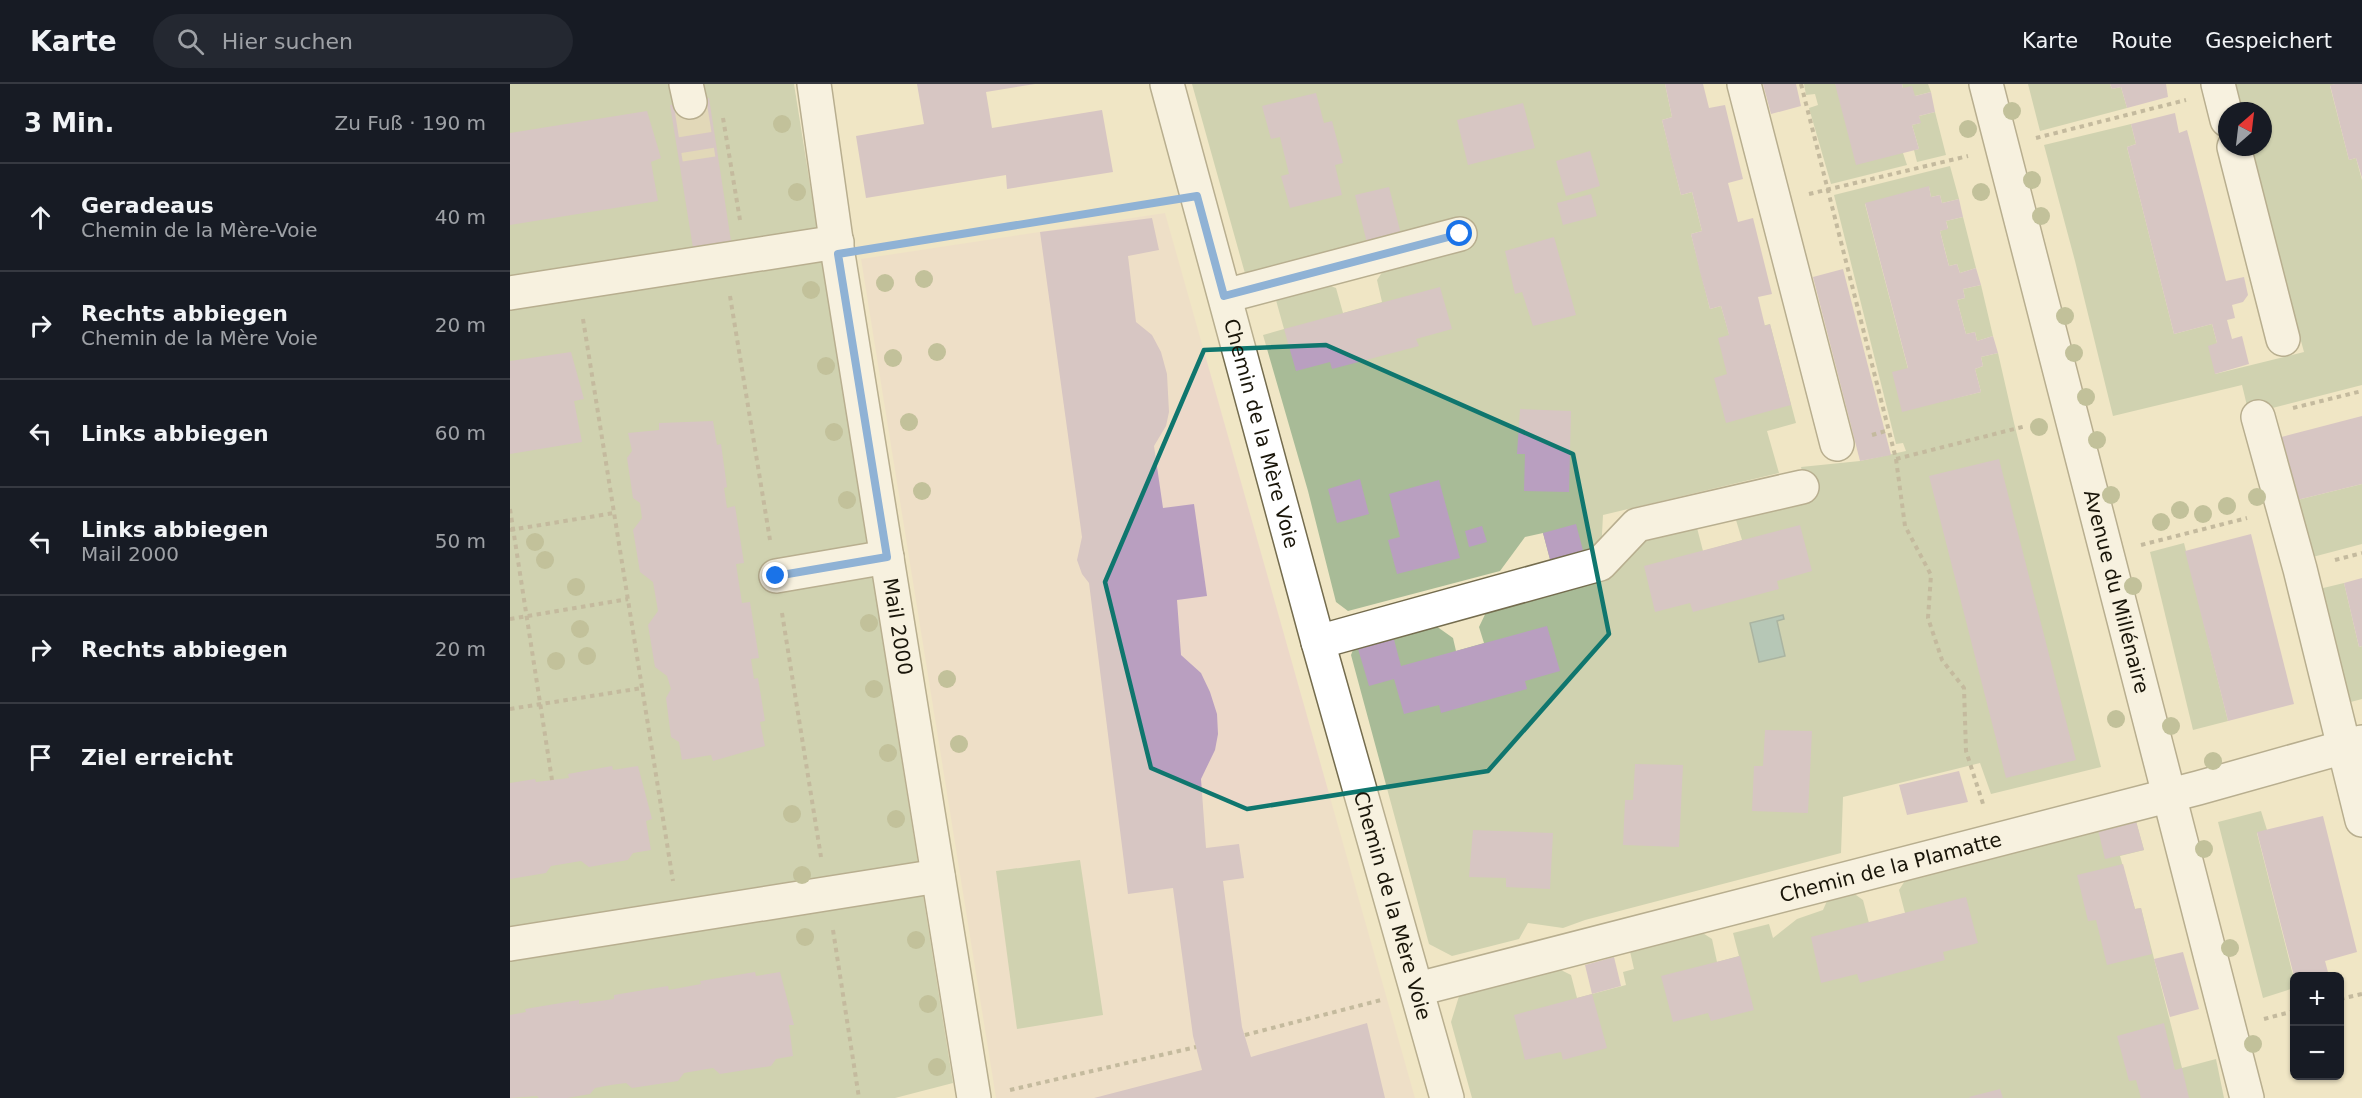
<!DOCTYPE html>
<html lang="de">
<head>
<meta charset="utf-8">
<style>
	body { margin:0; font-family:"DejaVu Sans",sans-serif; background:#242831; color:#f1f3f6 }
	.controls { position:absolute; right:18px; bottom:18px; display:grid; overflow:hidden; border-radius:9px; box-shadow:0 2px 4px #0004 }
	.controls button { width:54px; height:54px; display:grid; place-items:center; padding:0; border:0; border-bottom:2px solid #363941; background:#171b24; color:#f1f3f6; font:30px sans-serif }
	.compass { position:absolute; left:1708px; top:18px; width:54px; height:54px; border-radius:50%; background:#171b24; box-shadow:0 2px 4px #0004; rotate:28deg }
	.stop { position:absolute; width:18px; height:18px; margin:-14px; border:4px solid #1a73e8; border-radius:50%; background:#fff }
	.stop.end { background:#1a73e8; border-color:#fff; box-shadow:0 2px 6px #0008 }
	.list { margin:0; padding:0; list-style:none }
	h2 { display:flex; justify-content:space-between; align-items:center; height:78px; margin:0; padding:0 24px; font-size:26px }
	h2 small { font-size:20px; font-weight:400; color:#9ea1a6 }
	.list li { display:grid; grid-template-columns:39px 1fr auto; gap:18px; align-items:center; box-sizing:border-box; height:108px; padding:0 24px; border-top:2px solid #363941 }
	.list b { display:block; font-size:22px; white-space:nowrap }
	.list p { margin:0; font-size:20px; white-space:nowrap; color:#9ea1a6 }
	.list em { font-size:20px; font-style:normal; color:#9ea1a6 }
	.icon { flex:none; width:33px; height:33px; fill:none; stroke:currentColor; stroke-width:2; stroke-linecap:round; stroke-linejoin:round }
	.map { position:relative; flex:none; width:1852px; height:1014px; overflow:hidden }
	header { display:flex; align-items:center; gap:36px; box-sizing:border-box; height:84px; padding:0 30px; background:#171b24; border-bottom:2px solid #363941 }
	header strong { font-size:28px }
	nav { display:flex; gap:33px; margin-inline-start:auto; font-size:21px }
	.search { width:420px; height:54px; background:#242831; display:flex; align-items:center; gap:15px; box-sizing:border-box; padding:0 21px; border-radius:33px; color:#9ea1a6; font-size:22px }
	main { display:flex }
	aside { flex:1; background:#171b24 }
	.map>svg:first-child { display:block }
	.education { fill:#ecd8c9 }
	.green { fill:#a8bb97 }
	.water { fill:#6fa2a5; stroke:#557876; stroke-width:1.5 }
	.building { fill:#b99fc0 }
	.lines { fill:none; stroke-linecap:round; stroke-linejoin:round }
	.minor-tunnel { stroke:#d0c7a9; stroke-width:33; stroke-dasharray:33 16; stroke-linecap:butt }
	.minor-casing { stroke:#746c4e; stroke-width:36 }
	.path { stroke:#8e866f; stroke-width:4; stroke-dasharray:4.5 4.5; stroke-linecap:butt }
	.minor { stroke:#fff; stroke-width:33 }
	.tree { fill:#8a9467 }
	.route { stroke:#1a73e8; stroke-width:8 }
	.marked { fill:none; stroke:#0f766e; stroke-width:4.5; stroke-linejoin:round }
	.labels { text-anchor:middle; stroke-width:4.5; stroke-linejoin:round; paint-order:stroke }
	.street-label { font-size:20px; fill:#191509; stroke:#f0e6c5 }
</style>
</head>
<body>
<header>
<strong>Karte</strong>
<div class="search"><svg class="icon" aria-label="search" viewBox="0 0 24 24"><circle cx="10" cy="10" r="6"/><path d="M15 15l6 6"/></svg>Hier suchen</div>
<nav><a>Karte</a><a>Route</a><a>Gespeichert</a></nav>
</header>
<main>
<aside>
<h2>3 Min.<small>Zu Fuß · 190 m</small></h2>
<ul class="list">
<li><svg class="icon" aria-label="ahead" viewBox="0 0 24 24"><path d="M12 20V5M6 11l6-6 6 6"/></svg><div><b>Geradeaus</b><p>Chemin de la Mère-Voie</p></div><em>40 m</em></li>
<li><svg class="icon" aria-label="right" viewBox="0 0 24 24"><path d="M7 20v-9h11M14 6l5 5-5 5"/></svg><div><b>Rechts abbiegen</b><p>Chemin de la Mère Voie</p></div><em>20 m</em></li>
<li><svg class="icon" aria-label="left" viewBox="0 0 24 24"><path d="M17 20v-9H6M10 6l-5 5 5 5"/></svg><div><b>Links abbiegen</b></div><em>60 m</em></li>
<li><svg class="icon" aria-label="left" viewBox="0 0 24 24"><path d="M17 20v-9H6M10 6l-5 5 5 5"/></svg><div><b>Links abbiegen</b><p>Mail 2000</p></div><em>50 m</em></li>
<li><svg class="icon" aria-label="right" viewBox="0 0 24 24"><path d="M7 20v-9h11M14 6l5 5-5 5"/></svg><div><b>Rechts abbiegen</b></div><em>20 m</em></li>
<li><svg class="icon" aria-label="arrive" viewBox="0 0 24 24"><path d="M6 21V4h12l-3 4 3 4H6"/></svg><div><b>Ziel erreicht</b></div></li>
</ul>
</aside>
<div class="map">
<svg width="1852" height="1014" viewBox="0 0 1852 1014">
	<rect width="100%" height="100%" fill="#f0e6c5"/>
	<path class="education" d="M655,129L905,1014H486L351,175Z"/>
	<g class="green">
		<path d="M0,0H284L443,999L385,1014H0Z"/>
		<path d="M682,0H1155L1162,33L1152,36L1171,111L1182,108L1192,147L1181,150L1200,225L1211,222L1219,250L1260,240L1286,339L1257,347L1269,389L1093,431L1091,469L1042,483L1033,449L1015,453L990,487L838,527L826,518L798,407L753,251L774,245L764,209L810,198L826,204L833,229L872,218L867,196L875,184L736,193Z"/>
		<path d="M1294,0H1325L1393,69L1397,81L1321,100L1299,24L1308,21L1305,10L1296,11Z"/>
		<path d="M1392,0H1418L1421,8L1405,12L1393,4Z"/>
		<path d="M1518,0H1600L1602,5L1611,3L1617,24L1530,47Z"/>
		<path d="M1722,0H1825L1820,2L1839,76L1846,74L1852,96V301L1739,330L1732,301L1603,332L1565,177L1534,61L1621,40L1626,60L1617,63L1664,250L1702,240L1707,259L1705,290L1794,268L1738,63H1753V27H1729Z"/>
		<path d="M1425,28L1436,71L1407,78L1404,66L1409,65L1402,41L1410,39L1409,32Z"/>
		<path d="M1440,82L1449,115L1432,119L1430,111L1421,113L1419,103L1355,120L1408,323L1471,308L1465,285L1473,282L1471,273L1488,269L1504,339L1591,683L1481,710L1470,679L1333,713L1331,769L1075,836L1053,844L1018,839L1009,855L942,872L919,860L841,571L846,558L919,537L943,554L946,567L974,559L969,543L980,520L1135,451L1176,439L1187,444L1193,467L1232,456L1226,436L1300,418L1291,383L1350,377L1396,367L1393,359L1386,360L1324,111Z"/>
		<path d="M1453,133L1466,184L1450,189L1447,180L1439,182L1430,147L1438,144L1436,137Z"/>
		<path d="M1471,201L1483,252L1467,257L1465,248L1456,250L1447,216L1455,214L1453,205Z"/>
		<path d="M1852,400V460L1795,475L1779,418Z"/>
		<path d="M1674,459L1718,637L1683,646L1640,468Z"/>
		<path d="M1834,499L1849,563L1852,562V615L1833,620L1805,506Z"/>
		<path d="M1751,727L1757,746L1747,749L1784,895V904L1753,914L1708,738Z"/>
		<path d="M1624,730L1634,766L1610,772L1625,825L1631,824L1672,984L1706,975L1714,1014H962L941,938L950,909L1047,884L1061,891L1067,914L1116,901L1113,888L1124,885L1119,863L1188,846L1202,855L1207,878L1229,872L1223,849L1259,840L1263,854L1287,835L1313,826L1320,810L1339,806L1353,816L1359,839L1395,829L1389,806L1398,792Z"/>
		<path d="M570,776L593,931L507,945L486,787Z"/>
	</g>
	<path class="water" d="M1273,531L1274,535L1267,537L1275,572L1249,578L1240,539Z"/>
	<g class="building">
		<path d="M407,0H525L476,8L482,44L592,26L603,88L497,105L496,91L356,114L346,52L414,40Z"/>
		<path d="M1155,0H1193L1199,24L1215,21L1233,95L1218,99L1228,138L1243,134L1262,210L1248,213L1255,242L1260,240L1281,321L1216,339L1204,294L1217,290L1208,254L1219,251L1211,222L1200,225L1190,188L1181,150L1192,147L1182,108L1171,111L1161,73L1152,36L1162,33Z"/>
		<path d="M1253,0H1286L1291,22L1261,30Z"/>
		<path d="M1325,0H1392L1393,4L1402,2L1405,12L1421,8L1425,28L1409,32L1411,39L1402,41L1409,65L1346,81Z"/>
		<path d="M1600,0H1656L1658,13L1617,24L1611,3L1602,5Z"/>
		<path d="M1825,0H1852V94L1846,74L1839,76L1820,1Z"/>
		<path d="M806,9L814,39L822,37L833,79L825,81L832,111L780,124L771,92L779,90L770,53L761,55L752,22Z"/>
		<path d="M199,14L221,157L183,164L160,21Z"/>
		<path d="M1013,19L1025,64L958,81L947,36Z"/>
		<path d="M137,27L151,74L141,78L148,117L0,141V49Z"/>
		<path d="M1665,29L1669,49L1677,46L1716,197L1734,193L1738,211L1733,218L1722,221L1725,234L1717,236L1722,255L1732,252L1739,280L1705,290L1698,262L1707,259L1702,240L1664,250L1617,63L1626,60L1621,40Z"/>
		<path d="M1080,67L1090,102L1056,112L1046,77Z"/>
		<path d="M1419,102L1421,113L1430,111L1432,119L1449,115L1453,133L1436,137L1438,145L1430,147L1436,171L1439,182L1447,180L1450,189L1466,184L1471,201L1453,205L1455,214L1447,216L1453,239L1456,250L1465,248L1467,257L1483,252L1488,269L1471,273L1473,282L1465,285L1471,308L1392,328L1382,288L1398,284L1355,119Z"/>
		<path d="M879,103L892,154L858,163L845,111Z"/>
		<path d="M1081,110L1087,132L1053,141L1047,119Z"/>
		<path d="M642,134L649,166L618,172L626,238L642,251L651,268L657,290L659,328L656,342L644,362L653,424L684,420L697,512L667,516L671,571L691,589L700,608L707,630L708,650L705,666L691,695L696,764L729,760L734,794L713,797L732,943L741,973L857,939L875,1014H584L692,986L683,952L663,804L618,810L579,499L572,490L567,476L572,453L530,148Z"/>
		<path d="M1044,153L1066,231L1023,242L1012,208L1005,210L995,167Z"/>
		<path d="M1333,185L1381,371L1350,377L1303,193Z"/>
		<path d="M930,203L942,245L906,255L909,262L822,285L820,278L786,287L774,245Z"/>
		<path d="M61,268L74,315L64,317L72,358L0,370V277Z"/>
		<path d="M1010,325L1061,327L1059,408L1014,407L1015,370H1007Z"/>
		<path d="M1852,332V400L1779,418L1764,355Z"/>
		<path d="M203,337L207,361L211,360L217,403L214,404L217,424L225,422L234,479L226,480L232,519L240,518L249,574L241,575L244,595L248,594L255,637L250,638L255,662L203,677L201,671L172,676L169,658L161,653L156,614L161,605L157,592L145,583L138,541L148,527L143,498L130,488L123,446L132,434L130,419L123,414L117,374L122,367L118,349L149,346V339Z"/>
		<path d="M1489,375L1566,676L1496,694L1419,392Z"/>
		<path d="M850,395L859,430L827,439L818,405Z"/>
		<path d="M929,396L950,474L887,490L878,456L890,453L879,410Z"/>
		<path d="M1066,440L1075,474L1042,483L1033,449Z"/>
		<path d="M1290,441L1302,487L1267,497L1269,505L1183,528L1180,519L1145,528L1134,482Z"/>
		<path d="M972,442L977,458L959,463L955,447Z"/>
		<path d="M1741,450L1784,620L1718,637L1675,467Z"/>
		<path d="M1852,494V562L1849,563L1834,499Z"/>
		<path d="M1037,542L1050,587L1015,597L1017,605L931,629L929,621L894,630L884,595L859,602L846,558L882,548L891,582Z"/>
		<path d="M1255,646L1302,647L1298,729L1242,727L1244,682H1253Z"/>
		<path d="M1125,680L1173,681L1169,763L1113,761L1115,716H1123Z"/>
		<path d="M102,682L103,686L128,682L142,735L136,737L141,766L123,769L118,776L79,783L71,777L41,782L36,789L0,795V699L25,695L26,698L59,694L58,690Z"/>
		<path d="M1449,687L1458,718L1397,731L1389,701Z"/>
		<path d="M1813,732L1847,868L1815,877L1819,892H1784L1747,748Z"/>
		<path d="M1626,737L1634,766L1595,775L1588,746Z"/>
		<path d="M963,746L1043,749L1040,805L996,803V794L959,793Z"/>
		<path d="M1613,780L1625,825L1631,824L1642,870L1597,881L1586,836L1578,837L1567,791Z"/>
		<path d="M1456,813L1468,859L1433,868L1435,876L1350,899L1347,890L1311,899L1301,853Z"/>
		<path d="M1673,868L1689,925L1660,933L1644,875Z"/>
		<path d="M1230,872L1244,926L1201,937L1198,929L1163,938L1151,892Z"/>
		<path d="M1104,873L1111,902L1082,910L1075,881Z"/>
		<path d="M245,888L246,892L270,888L284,941H279L283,972L266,975L261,982L210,990L203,984L174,989L168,997L122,1004L116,999L101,1001L85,1004L80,1010L57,1014H29L27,1012L0,1014V931L16,928L15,925L69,916V920L104,915V911L158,902L159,906L191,900L190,897Z"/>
		<path d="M1082,910L1097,964L1053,976L1051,968L1015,976L1004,931Z"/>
		<path d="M1654,939L1665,986L1672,984L1679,1014H1631L1626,996L1619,997L1607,952Z"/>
		<path d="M1490,1005L1493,1014H1460L1459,1013Z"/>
	</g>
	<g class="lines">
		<path class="minor-tunnel" d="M180,18L189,75"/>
		<g class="minor-casing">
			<g id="minor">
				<path d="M176,0L180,18"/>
				<path id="s1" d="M304,0L328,170L464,1014"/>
				<path id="s2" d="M657,0L808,558L937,1014"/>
				<path d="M1234,0L1327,360"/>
				<path id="s3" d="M1476,0L1737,1014"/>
				<path d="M1708,0L1717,36"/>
				<path d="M1724,63L1773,255"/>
				<path d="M0,209L327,158"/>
				<path d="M715,212L950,150"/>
				<path d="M1748,333L1790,485L1852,736"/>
				<path d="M266,492L377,473"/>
				<path d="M808,558L1090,480L1127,441L1292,403"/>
				<path d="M0,860L428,792"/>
				<path id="s4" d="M908,905L1688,704L1852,658"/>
			</g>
		</g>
		<g class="path">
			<path d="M1291,0L1386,375L1516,342"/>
			<path d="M213,34L230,136"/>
			<path d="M1526,54L1676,16"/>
			<path d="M1299,110L1458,72"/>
			<path d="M363,165L651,117"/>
			<path d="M220,212L260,456"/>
			<path d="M73,235L163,797"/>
			<path d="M1783,324L1852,307"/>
			<path d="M1362,351L1379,346"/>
			<path d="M1386,375L1395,442L1421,491L1418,534L1432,576L1454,604L1456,667L1474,723"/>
			<path d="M0,425L42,696"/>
			<path d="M0,446L104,429"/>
			<path d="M1631,461L1737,434"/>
			<path d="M1825,476L1852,469"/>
			<path d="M272,529L311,773"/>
			<path d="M0,535L118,515"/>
			<path d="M0,625L132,604"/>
			<path d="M323,846L349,1014"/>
			<path d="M1830,915L1852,910"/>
			<path d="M1754,935L1784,927"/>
			<path d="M735,951L871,916"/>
			<path d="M500,1006L686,963"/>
		</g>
		<use href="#minor" class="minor"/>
	</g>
	<g class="tree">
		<circle cx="1502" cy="27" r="9"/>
		<circle cx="272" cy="40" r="9"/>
		<circle cx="1458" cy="45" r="9"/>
		<circle cx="1522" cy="96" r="9"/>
		<circle cx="287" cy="108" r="9"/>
		<circle cx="1471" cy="108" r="9"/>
		<circle cx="1531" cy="132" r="9"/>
		<circle cx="414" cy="195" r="9"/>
		<circle cx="375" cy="199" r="9"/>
		<circle cx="301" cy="206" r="9"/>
		<circle cx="1555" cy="232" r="9"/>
		<circle cx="427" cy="268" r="9"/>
		<circle cx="1564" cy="269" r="9"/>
		<circle cx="383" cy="274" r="9"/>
		<circle cx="316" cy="282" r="9"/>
		<circle cx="1576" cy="313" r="9"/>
		<circle cx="399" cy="338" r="9"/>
		<circle cx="1529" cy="343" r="9"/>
		<circle cx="324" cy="348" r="9"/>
		<circle cx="1587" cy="356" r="9"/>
		<circle cx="412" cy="407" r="9"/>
		<circle cx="1601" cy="411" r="9"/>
		<circle cx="1747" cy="413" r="9"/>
		<circle cx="337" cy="416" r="9"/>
		<circle cx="1717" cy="422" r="9"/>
		<circle cx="1670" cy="426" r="9"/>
		<circle cx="1693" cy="430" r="9"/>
		<circle cx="1651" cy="438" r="9"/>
		<circle cx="25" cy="458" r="9"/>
		<circle cx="35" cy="476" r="9"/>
		<circle cx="1623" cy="502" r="9"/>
		<circle cx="66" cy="503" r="9"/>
		<circle cx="359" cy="539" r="9"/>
		<circle cx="70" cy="545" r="9"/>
		<circle cx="77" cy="572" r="9"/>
		<circle cx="46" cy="577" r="9"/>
		<circle cx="437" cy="595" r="9"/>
		<circle cx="364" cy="605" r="9"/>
		<circle cx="1606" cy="635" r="9"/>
		<circle cx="1661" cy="642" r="9"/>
		<circle cx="449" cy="660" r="9"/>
		<circle cx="378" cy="669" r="9"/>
		<circle cx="1703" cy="677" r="9"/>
		<circle cx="282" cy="730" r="9"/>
		<circle cx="386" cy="735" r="9"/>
		<circle cx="1694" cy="765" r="9"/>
		<circle cx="292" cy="791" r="9"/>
		<circle cx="295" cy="853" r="9"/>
		<circle cx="406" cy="856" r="9"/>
		<circle cx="1720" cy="864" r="9"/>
		<circle cx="418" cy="920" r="9"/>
		<circle cx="1743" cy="960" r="9"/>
		<circle cx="427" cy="983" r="9"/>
	</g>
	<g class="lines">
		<path class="route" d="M266,492L377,473L328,170L687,112L714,212L950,150"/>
	</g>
	<path d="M0 0H1852V1014H0ZM816,261L1063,370L1099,550L978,687L737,725L641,684L595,498L694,266Z" fill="#f0e6c5" fill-opacity=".55" fill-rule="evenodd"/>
	<path class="marked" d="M816,261L1063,370L1099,550L978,687L737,725L641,684L595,498L694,266Z"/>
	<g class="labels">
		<g class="street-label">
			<text dy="7" stroke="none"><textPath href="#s2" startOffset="362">Chemin de la Mère Voie</textPath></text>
			<text dy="7" stroke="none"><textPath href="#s3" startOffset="524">Avenue du Millénaire</textPath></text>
			<text dy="7" stroke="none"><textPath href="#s1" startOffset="549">Mail 2000</textPath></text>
			<text dy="7" stroke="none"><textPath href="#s4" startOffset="488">Chemin de la Plamatte</textPath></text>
			<text dy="7" stroke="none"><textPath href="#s2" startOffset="852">Chemin de la Mère Voie</textPath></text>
		</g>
	</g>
</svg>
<div class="controls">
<button>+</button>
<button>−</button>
</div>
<svg class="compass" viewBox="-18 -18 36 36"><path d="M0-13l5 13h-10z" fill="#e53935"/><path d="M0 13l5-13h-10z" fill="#9ea1a6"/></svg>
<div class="stop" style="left:950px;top:150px"></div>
<div class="stop end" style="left:266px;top:492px"></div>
</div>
</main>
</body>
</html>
